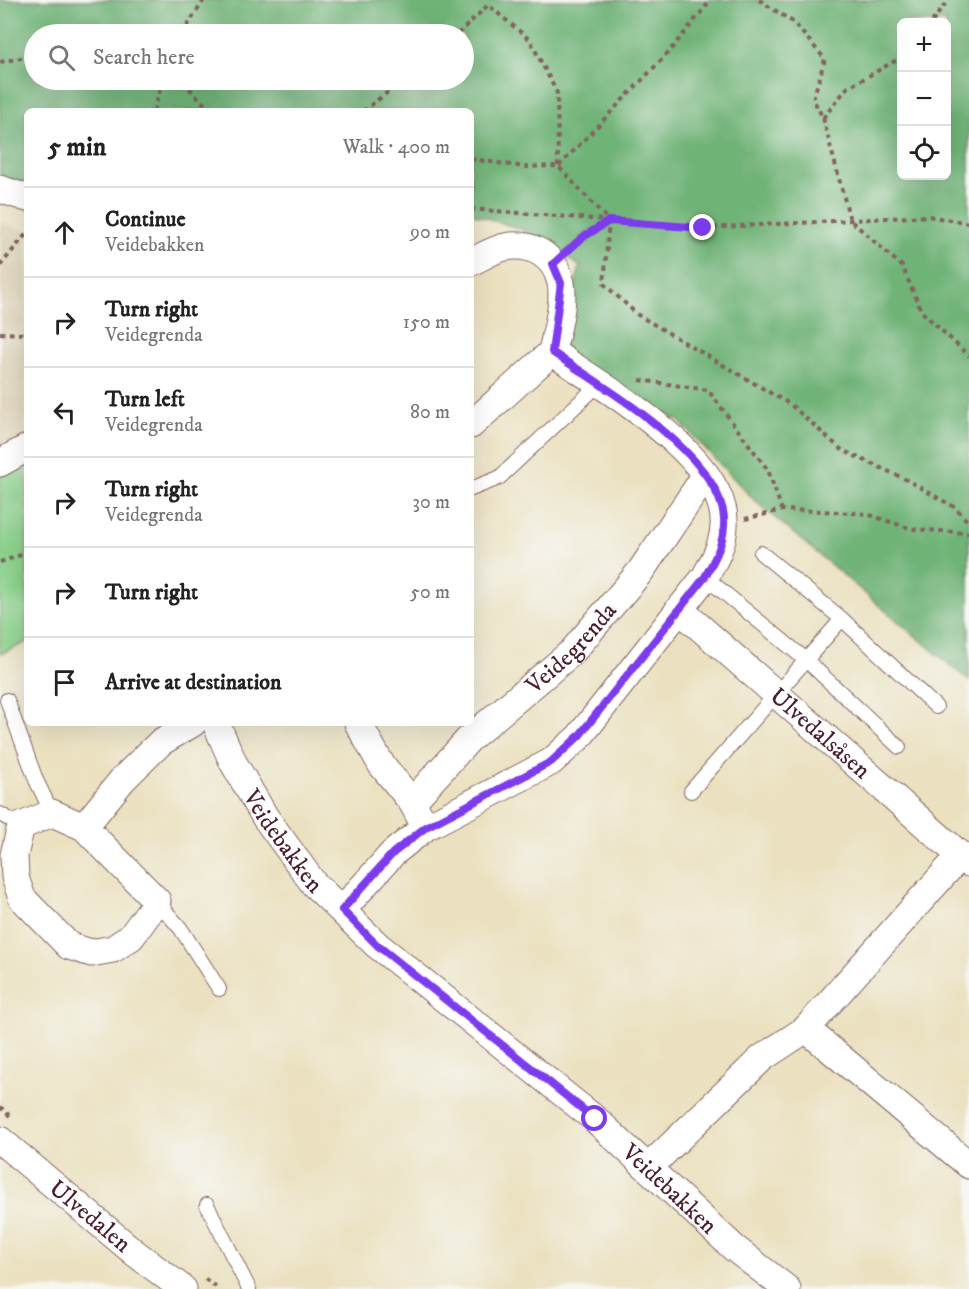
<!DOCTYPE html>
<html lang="en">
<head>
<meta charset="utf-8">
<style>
	body { margin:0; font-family:"IM FELL DW Pica",serif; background:#f6f6f6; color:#222 }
	.controls { position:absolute; right:18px; top:18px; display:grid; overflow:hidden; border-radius:9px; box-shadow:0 6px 24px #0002 }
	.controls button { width:54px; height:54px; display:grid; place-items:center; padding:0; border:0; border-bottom:2px solid #e0e0e0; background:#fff; color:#222; font:30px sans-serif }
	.stop { position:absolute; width:18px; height:18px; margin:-14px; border:4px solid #7c3aed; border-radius:50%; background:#fff }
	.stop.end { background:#7c3aed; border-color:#fff; box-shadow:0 2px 6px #0008 }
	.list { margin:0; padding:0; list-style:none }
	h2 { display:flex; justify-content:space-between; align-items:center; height:78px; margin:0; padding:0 24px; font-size:26px }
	h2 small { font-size:20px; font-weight:400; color:#767676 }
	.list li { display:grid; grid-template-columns:39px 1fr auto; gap:18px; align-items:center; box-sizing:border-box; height:90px; padding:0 24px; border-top:2px solid #e0e0e0 }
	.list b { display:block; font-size:22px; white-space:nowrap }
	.list p { margin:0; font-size:20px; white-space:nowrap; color:#767676 }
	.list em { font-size:20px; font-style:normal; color:#767676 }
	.icon { flex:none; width:33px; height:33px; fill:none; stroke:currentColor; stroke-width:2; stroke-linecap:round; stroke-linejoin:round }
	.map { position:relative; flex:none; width:969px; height:1289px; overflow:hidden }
	.search { position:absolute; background:#fff; box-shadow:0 6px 24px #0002; left:24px; top:24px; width:450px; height:66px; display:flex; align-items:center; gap:15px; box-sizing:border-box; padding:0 21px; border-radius:33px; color:#767676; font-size:22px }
	.panel { position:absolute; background:#fff; box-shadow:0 6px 24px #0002; left:24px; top:108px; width:450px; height:618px; border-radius:9px }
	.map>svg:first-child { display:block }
	.built { fill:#dccfb1 }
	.green { fill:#8bd18b; stroke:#6a785b; stroke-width:1.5 }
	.forest { fill:#70b377; stroke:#5d6951; stroke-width:1.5; fill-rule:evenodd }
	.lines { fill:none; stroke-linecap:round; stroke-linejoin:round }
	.service-casing { stroke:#82635f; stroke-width:16 }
	.minor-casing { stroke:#82635f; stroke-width:29 }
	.path { stroke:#82635f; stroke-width:4; stroke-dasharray:4.5 4.5; stroke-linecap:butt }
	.service { stroke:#fff; stroke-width:14 }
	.minor { stroke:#fff; stroke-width:27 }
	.route { stroke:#7c3aed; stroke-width:8 }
	.labels { text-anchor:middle; stroke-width:5; stroke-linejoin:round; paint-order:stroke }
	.street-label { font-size:24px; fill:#4a1f2b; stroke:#f6f6f2 }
</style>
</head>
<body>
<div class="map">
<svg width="969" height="1289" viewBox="0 0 969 1289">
	<rect width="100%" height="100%" fill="#f6f6f2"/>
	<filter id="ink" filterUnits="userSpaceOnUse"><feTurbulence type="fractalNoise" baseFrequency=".0167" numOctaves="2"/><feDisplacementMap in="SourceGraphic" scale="12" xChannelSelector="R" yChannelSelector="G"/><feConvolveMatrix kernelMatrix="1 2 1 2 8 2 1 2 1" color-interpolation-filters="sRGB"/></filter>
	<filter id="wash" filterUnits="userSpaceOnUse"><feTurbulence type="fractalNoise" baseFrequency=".008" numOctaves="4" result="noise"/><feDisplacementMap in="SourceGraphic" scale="24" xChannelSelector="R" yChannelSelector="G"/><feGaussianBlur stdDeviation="1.35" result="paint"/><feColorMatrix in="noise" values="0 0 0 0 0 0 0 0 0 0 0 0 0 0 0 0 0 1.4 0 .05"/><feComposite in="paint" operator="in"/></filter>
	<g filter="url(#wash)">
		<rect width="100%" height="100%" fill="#ebe1c0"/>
		<path class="built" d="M0,222L27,232V642L0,654Z"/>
		<path class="green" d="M27,447V642L0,654V470Z"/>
		<path class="forest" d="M0,0H969V681L755,501L679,421L559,352L580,266L523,230L471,213V111H27V191L0,181ZM902,22H946V176H902ZM34,34H464V80H34Z"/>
	</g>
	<g filter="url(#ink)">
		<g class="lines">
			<g class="service-casing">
				<g id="service">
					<path d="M471,489L499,478L598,385"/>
					<path d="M761,553L842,619L936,707"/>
					<path d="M705,577L806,660L899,747"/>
					<path d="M7,700L36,780L52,813"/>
					<path d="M691,791L842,619"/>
					<path d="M0,814L21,826"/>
					<path d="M157,901L181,929L219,989"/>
					<path d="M207,1205L249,1289"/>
				</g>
			</g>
			<g class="minor-casing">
				<g id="minor">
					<path d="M0,189L27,198"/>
					<path d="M471,262C482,257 494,249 505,247C531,242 555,255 561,283C565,303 556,332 552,352L471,425"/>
					<path d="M0,463L27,448"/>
					<path id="s1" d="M679,609L969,863"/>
					<path id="s2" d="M216,723L233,762L265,817L314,884L377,945L595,1119L734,1248L787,1289"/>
					<path d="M358,723L381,764L412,802L420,817"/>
					<path id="s3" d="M412,802L469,739L572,652L640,572L706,475"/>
					<path d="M52,813L84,827L157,901L131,937L113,949L91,953L69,946L22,898L15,877L14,855L21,826Z"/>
					<path d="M84,827L123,779L161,742L193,723"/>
					<path d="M342,910L393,853L426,827L551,762L579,737L705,577C714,561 723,545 724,526C729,459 601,386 552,352"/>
					<path d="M806,1029L969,1165"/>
					<path id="s4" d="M0,1140L135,1253L183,1289"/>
					<path d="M649,1167L762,1058L806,1029L960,856"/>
				</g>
			</g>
			<g class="path">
				<path d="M759,0L793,22L825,59L813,99L823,118L850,220L902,266L922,312L969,356"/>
				<path d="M932,22L948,0"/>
				<path d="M182,34L204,0"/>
				<path d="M458,34L488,5L530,40L557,93L558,166"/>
				<path d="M0,62L21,58L34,59"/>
				<path d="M186,80L189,88L211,111"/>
				<path d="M154,111L163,80"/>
				<path d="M363,111L404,80"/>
				<path d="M823,118L847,88L902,57"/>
				<path d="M471,159L525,167L558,166L609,221L604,284L638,315L791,405L842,450L905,479L956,508L969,523"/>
				<path d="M559,166L668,53L711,0"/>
				<path d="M471,209L703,228L928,216L969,223"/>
				<path d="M571,247L609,221"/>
				<path d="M0,266L27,233"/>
				<path d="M0,333L27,334"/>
				<path d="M640,380L708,390L768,470L782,510"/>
				<path d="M745,519L782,510L821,511L867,514L912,529L969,533"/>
				<path d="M0,562L27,553"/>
				<path d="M0,1107L11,1117"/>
				<path d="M205,1279L219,1289"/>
			</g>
			<use href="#service" class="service"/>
			<use href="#minor" class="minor"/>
		</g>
	</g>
	<g class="lines" filter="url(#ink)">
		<path class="route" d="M595,1119L377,945L342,910L393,853L426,827L551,762L579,736L705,577C714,560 723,545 724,526C729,459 601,386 552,352L561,283L553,264L583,237L609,221L703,228"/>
	</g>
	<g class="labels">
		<g class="street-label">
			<text dy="8" stroke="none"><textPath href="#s3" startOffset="222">Veidegrenda</textPath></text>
			<text dy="8" stroke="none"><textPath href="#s1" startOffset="188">Ulvedalsåsen</textPath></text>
			<text dy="8" stroke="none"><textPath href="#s2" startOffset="136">Veidebakken</textPath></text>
			<text dy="8" stroke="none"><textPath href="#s2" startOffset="658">Veidebakken</textPath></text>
			<text dy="8" stroke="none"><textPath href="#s4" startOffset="118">Ulvedalen</textPath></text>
		</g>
	</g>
</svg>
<div class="controls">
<button>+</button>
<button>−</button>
<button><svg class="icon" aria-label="locate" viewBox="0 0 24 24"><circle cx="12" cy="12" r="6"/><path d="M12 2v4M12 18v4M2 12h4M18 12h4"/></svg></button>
</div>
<div class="stop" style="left:595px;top:1119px"></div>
<div class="stop end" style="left:703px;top:228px"></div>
<div class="search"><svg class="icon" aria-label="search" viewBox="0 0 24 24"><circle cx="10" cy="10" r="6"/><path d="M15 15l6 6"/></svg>Search here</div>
<section class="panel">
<h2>5 min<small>Walk · 400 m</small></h2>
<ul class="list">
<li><svg class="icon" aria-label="ahead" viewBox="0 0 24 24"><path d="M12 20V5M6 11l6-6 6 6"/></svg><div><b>Continue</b><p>Veidebakken</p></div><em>90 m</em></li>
<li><svg class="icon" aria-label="right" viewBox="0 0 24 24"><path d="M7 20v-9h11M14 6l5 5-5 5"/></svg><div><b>Turn right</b><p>Veidegrenda</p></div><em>150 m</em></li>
<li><svg class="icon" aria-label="left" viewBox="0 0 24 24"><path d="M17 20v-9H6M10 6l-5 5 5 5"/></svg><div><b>Turn left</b><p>Veidegrenda</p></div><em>80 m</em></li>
<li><svg class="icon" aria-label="right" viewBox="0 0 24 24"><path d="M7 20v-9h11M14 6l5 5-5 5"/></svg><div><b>Turn right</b><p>Veidegrenda</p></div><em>30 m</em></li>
<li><svg class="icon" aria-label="right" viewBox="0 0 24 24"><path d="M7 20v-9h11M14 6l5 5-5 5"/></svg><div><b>Turn right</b></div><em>50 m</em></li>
<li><svg class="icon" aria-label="arrive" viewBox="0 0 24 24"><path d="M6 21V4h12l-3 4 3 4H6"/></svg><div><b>Arrive at destination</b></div></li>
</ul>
</section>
</div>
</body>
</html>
